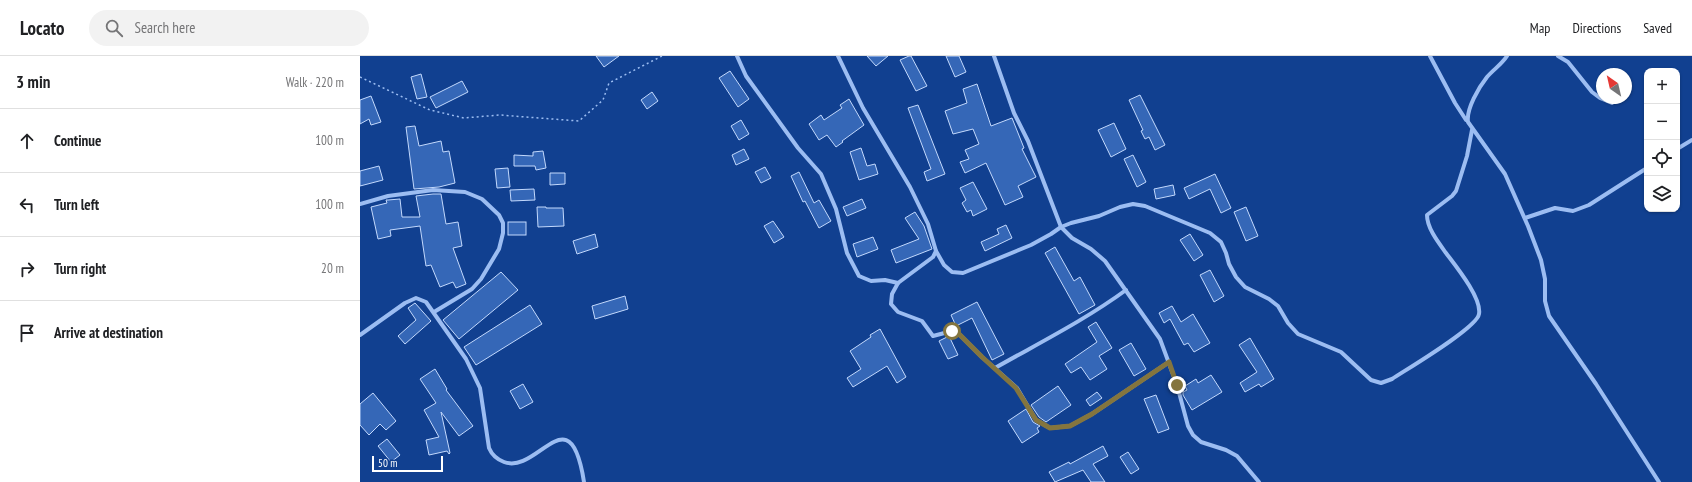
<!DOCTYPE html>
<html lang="en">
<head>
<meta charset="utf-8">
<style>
	body { margin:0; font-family:"PT Sans Narrow",sans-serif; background:#f2f2f2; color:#202124 }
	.controls { position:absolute; right:12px; top:12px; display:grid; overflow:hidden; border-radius:8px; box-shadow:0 1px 3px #0004 }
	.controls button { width:36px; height:36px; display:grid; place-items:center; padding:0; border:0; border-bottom:1px solid #e0e0e0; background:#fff; color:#202124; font:20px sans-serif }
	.compass { position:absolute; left:1236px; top:12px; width:36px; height:36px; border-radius:50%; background:#fff; box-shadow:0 1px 3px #0004; rotate:326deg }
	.scale { position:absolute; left:12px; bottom:10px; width:71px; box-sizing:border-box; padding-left:4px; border:2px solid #fff; border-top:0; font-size:11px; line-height:14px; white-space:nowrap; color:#fff; -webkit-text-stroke:3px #114090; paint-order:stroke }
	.stop { position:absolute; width:12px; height:12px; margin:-9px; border:3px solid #84753e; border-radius:50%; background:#fff }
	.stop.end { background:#84753e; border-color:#fff; box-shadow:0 1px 4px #0008 }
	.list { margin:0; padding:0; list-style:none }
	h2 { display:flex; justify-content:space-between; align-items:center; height:52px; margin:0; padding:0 16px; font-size:17px }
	h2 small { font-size:13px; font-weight:400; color:#757577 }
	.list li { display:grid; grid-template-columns:26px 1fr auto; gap:12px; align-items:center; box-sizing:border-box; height:64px; padding:0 16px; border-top:1px solid #e0e0e0 }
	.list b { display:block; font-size:15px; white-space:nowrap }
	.list em { font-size:13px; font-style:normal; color:#757577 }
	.icon { flex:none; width:22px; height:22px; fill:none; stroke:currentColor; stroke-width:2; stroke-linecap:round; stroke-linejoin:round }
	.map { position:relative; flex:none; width:1332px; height:426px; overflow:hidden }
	header { display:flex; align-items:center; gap:24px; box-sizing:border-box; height:56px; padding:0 20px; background:#fff; border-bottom:1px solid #e0e0e0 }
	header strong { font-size:19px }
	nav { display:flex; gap:22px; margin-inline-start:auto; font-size:14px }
	.search { width:280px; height:36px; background:#f2f2f2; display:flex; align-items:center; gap:10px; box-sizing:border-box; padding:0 14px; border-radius:22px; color:#757577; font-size:15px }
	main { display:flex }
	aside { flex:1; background:#fff }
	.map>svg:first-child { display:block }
	.building { fill:#3567b7; stroke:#c3d9fd }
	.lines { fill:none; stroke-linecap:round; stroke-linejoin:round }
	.path { stroke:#9cbdf2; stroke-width:1.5; stroke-dasharray:2 3; stroke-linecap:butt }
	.street { stroke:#9cbdf2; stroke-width:4 }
	.route { stroke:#84753e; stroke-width:5 }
</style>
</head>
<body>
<header>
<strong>Locato</strong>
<div class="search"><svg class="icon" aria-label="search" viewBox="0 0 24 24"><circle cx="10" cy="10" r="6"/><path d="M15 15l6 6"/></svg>Search here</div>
<nav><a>Map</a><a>Directions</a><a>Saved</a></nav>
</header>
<main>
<aside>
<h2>3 min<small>Walk · 220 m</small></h2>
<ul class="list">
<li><svg class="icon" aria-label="ahead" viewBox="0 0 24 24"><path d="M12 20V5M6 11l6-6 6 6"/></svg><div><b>Continue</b></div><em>100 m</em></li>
<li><svg class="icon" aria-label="left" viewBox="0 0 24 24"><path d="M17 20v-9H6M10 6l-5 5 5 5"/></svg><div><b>Turn left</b></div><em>100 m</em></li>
<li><svg class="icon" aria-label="right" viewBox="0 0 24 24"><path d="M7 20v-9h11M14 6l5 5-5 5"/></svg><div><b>Turn right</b></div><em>20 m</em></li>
<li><svg class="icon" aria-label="arrive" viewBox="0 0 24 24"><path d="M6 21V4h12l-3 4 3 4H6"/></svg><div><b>Arrive at destination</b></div></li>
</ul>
</aside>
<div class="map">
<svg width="1332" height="426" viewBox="0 0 1332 426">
	<rect width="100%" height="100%" fill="#114090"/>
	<g class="building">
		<path d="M236,0H259L244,11Z"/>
		<path d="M507,0H528L516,10Z"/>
		<path d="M549,0H551L567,30L556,35L540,4Z"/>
		<path d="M586,0H599L606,16L595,21Z"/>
		<path d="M370,15L389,43L378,51L359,22Z"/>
		<path d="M61,18L67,41L57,43L51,21Z"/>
		<path d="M102,25L108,36L76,52L70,41Z"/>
		<path d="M617,28L631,70L652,62L664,92L662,93L676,121L658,130L663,141L645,149L626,107L605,117L600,106L609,103L605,94L619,88L613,73L593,78L585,55L607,47L603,33Z"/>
		<path d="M292,36L298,45L287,53L281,44Z"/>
		<path d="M780,39L805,89L795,94L789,81L785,83L781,75L783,74L769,44Z"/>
		<path d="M11,40L21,66L11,69L9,63L0,68V44Z"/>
		<path d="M489,43L504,69L482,85L483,86L476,91L467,79L459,84L449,68L461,59L464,64L482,52L480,49Z"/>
		<path d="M558,49L585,118L567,125L564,116L571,113L548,52Z"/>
		<path d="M381,64L389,78L379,84L371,70Z"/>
		<path d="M754,67L766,93L751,101L738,74Z"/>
		<path d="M55,70L59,90L81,85L83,96L89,95L95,127L79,131L54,133L46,71Z"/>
		<path d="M501,92L507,110L515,108L518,118L499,124L490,96Z"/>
		<path d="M384,93L389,103L376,109L372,99Z"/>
		<path d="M183,95L186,112L176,114L175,110H154V99L173,100V96Z"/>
		<path d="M773,99L786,126L777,131L764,103Z"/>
		<path d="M19,110L23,124L0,130V115Z"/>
		<path d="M405,111L411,122L401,127L395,116Z"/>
		<path d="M148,112L150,131L137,132L135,113Z"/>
		<path d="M439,116L454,147L459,144L471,165L459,172L445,145L443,146L431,120Z"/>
		<path d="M190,117H205V128L190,129Z"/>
		<path d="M855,118L871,152L861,157L850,133L829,143L824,132Z"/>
		<path d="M613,126L627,153L613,160L611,154L607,156L602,147L606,144L600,132Z"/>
		<path d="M813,129L815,139L796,143L794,133Z"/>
		<path d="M174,133L175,144L151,145L150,134Z"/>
		<path d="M73,138H81L86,168L98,166L102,190L93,192L106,228L96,232L93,226L80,231L71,209L66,210L60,170L30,174L31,180L18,183L11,151L27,147L26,144H28L40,143L42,161H60L56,140Z"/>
		<path d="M502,143L506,152L487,160L483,151Z"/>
		<path d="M177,151H186V152H203L204,170L178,171Z"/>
		<path d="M886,151L898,180L886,185L874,156Z"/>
		<path d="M555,156L564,170L572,193L536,207L531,194L559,183L545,162Z"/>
		<path d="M413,165L424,181L414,187L404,170Z"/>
		<rect x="148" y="166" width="18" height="13"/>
		<path d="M646,169L652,182L625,195L621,186L639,178L637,173Z"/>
		<path d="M235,178L238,191L217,198L213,185Z"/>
		<path d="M830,178L843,199L834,205L820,184Z"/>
		<path d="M513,181L518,193L497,201L493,188Z"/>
		<path d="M695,191L714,225L720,221L735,249L719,258L685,197Z"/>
		<path d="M850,214L864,240L854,246L840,219Z"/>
		<path d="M141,216L158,234L99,283L83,264Z"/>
		<path d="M265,240L268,253L235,263L232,250Z"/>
		<path d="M617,246L644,298L632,304L612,262L596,270L591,259Z"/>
		<path d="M55,247L71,265L45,288L38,280L56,264L48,252Z"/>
		<path d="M170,249L182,268L116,309L104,291Z"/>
		<path d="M812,250L821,266L833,258L850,287L834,296L828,287L824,289L810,263L804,267L799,257Z"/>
		<path d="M736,266L752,292L739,300L747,313L730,324L721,311L711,317L705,308L737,286L728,271Z"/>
		<path d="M520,273L546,321L537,327L527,310L493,331L487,322L501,313L490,295L511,281L510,279Z"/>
		<path d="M589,280L598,299L588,303L579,285Z"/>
		<path d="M890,282L914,323L901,331L899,328L885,336L880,327L897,316L879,289Z"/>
		<path d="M771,287L786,313L774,320L759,294Z"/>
		<path d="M75,313L87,333L86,334L113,370L99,380L81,356L90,397L89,398L87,395L69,399L66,384L79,381L64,354L76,347L60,323Z"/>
		<path d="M851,319L862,336L832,354L823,339V336L827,334L825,330L836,323L838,327Z"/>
		<path d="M163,328L173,346L160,353L150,335Z"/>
		<path d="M698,330L711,349L686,366L679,361L671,349Z"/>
		<path d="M737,336L742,342L730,350L726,344Z"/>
		<path d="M13,337L36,365L26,374L20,368L9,379L0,369V348Z"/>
		<path d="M796,339L809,373L798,377L784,343Z"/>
		<path d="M666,353L673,366L680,370L677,372L679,376L662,387L648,365Z"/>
		<path d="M27,383L40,399L31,406L18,390Z"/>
		<path d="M743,390L748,400L733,408L745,426H731L723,414L695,426L689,416L709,406L710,408Z"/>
		<path d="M768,396L779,413L771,418L760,401Z"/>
	</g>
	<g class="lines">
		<path class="path" d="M0,21L70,54L104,62L140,59L219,65L243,44L249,27L302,0"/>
		<g class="street">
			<path d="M377,0L386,20L438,92L461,118L476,153L487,197L499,220L511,225L525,224L538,227"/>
			<path d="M478,0L503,52L550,131L568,168L576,195L584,209L592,216L603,217L671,189L691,178L701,171L711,167L739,160L760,151L773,148L785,150L850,177L861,186L866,197L869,208L876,221L885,231L909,243L918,250L928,267L938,278L981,296L1011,324L1021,327L1032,323C1047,313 1117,272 1119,258C1122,242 1095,209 1086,197C1078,186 1067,172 1067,159L1092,140L1096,135L1107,100L1112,74"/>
			<path d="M634,0L654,57L668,85L701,171L712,182L731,193L745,205L800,283L817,329L828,370L833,379L841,386L866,394L877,400L899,426"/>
			<path d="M1070,0L1095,47L1106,64"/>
			<path d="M1147,0C1142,8 1134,13 1127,21C1119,31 1106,53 1108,66L1145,118L1168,170L1181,204L1185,223V245L1189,260L1236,328L1299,426"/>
			<path d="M1198,0L1208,6L1232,36L1240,42L1252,47"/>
			<path d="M1317,93L1332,84"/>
			<path d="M0,148L28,140L73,134L105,136L122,143L139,159L143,167V177L139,193L121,223L112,233L74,256"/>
			<path d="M1165,162L1195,152L1213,155L1229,149L1287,112"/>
			<path d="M576,195L573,201L538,227L532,238L531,248L538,256L562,265L573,280L592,275L599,278L622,301L657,332L676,364L690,372L710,370L732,358L809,306"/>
			<path d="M0,279L45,247L56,242L66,246L106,303L120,332L129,392C132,399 136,403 144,406C178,419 210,336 224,426"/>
			<path d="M635,312C679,287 725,264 766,234"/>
		</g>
	</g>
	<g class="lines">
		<path class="route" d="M592,275L599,278L622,301L656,332L676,364L690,372L710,370L732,358L809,306L817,329"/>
	</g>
</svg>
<div class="controls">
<button>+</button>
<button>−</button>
<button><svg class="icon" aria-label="locate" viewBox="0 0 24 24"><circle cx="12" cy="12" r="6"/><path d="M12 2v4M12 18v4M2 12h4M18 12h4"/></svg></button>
<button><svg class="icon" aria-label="layers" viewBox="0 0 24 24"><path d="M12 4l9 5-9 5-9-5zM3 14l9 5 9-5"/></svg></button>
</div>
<svg class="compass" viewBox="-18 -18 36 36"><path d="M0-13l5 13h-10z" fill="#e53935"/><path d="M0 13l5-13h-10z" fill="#757577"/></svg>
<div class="scale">50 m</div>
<div class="stop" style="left:592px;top:275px"></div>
<div class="stop end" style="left:817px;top:329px"></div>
</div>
</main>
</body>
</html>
